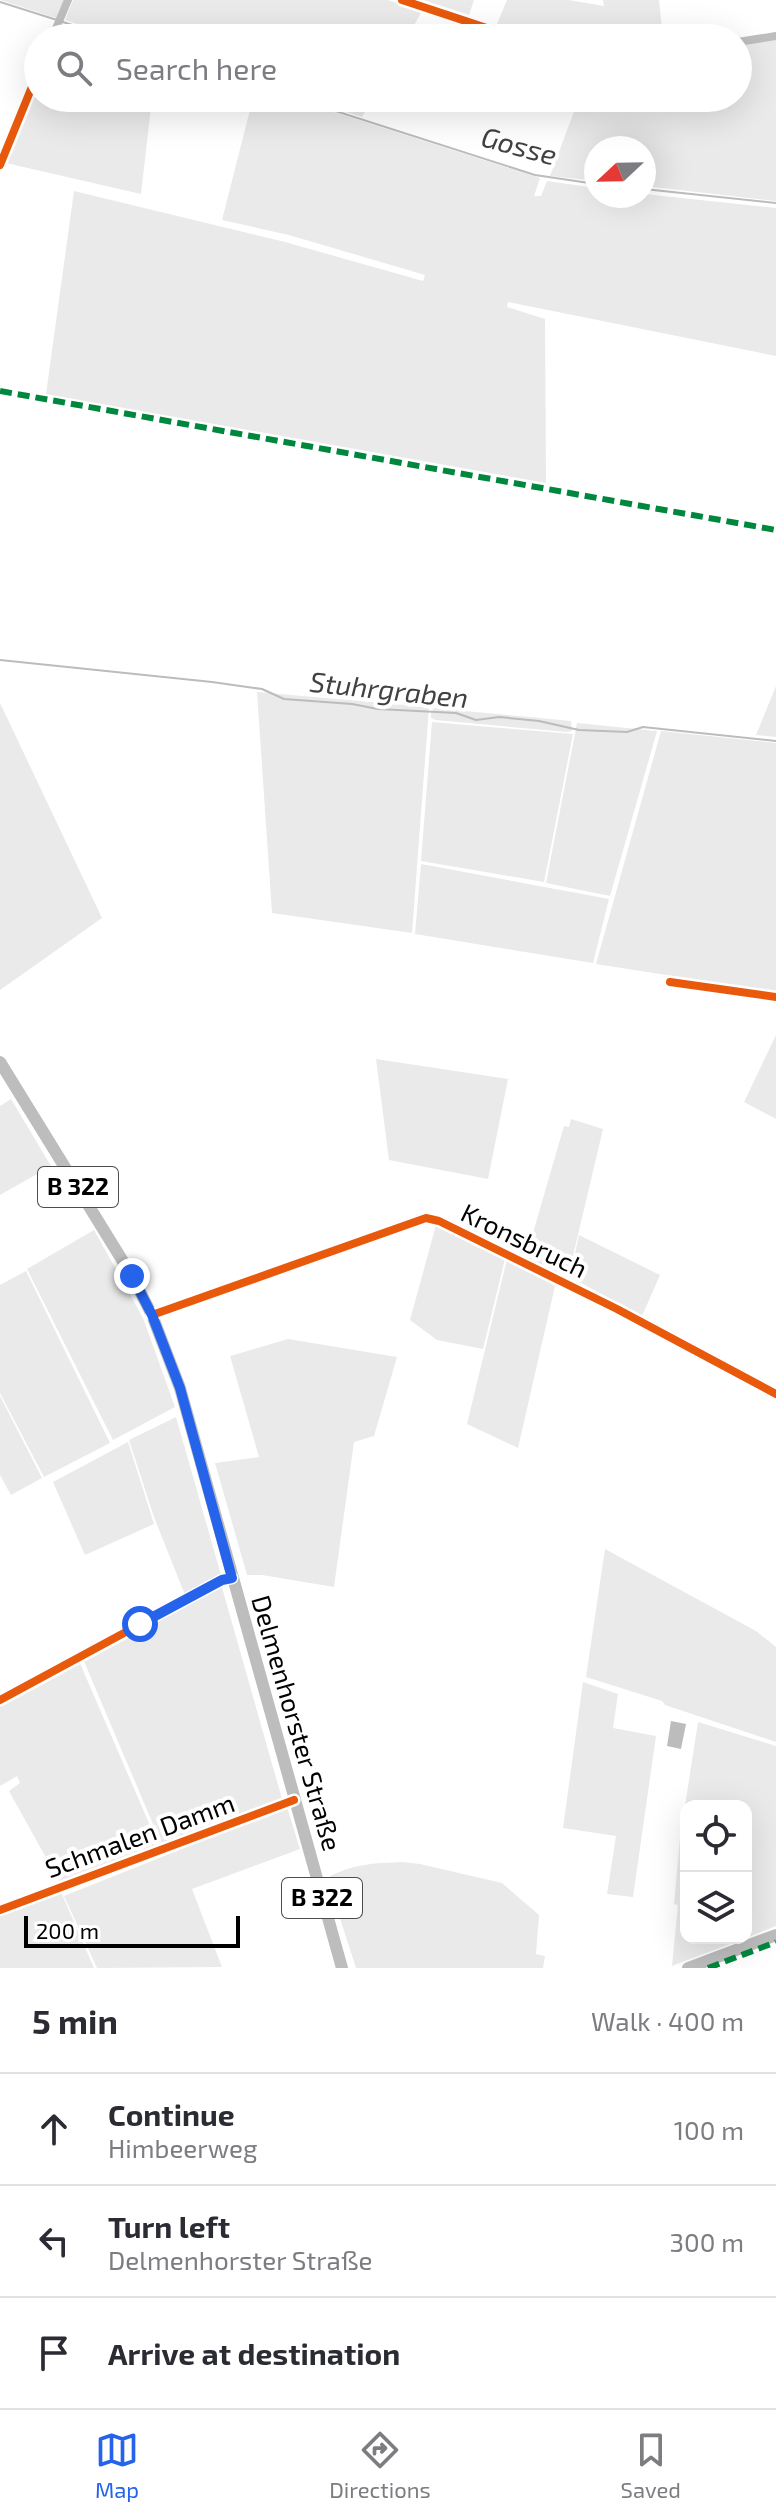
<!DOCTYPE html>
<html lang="en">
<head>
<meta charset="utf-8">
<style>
	body { margin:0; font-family:"Exo 2",sans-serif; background:#f2f2f3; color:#2b2b33 }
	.controls { position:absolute; right:24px; bottom:24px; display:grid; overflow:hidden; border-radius:16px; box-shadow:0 8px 32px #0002 }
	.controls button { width:72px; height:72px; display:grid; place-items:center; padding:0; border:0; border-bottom:2px solid #e1e1e2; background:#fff; color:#2b2b33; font:40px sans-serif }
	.compass { position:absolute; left:584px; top:136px; width:72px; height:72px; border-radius:50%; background:#fff; box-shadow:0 8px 32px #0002; rotate:248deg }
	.scale { position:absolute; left:24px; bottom:20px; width:216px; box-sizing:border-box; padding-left:8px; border:4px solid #000; border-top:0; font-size:22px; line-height:28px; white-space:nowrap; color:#000; -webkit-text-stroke:6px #fff; paint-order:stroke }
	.stop { position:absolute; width:24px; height:24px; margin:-18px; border:6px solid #2563eb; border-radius:50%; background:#fff }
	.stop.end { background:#2563eb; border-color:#fff; box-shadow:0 2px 8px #0008 }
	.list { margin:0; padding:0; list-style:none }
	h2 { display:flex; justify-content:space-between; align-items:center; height:104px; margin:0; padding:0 32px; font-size:34px }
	h2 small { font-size:26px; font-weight:400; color:#7c7c81 }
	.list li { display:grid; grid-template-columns:52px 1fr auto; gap:24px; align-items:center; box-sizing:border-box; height:112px; padding:0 32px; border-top:2px solid #e1e1e2 }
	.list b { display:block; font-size:30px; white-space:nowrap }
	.list p { margin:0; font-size:26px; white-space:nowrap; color:#7c7c81 }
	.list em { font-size:26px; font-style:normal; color:#7c7c81 }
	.icon { flex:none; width:44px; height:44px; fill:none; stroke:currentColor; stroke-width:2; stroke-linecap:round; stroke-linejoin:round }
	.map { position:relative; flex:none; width:776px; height:1968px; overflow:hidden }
	.search { position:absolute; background:#fff; box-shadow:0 8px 32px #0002; left:24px; right:24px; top:24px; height:88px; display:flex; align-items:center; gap:20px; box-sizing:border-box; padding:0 28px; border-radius:44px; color:#7c7c81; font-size:30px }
	.sheet { height:440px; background:#fff }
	nav { display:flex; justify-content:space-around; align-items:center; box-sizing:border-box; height:112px; border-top:2px solid #e1e1e2; background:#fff; font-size:22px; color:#7c7c81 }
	nav a { display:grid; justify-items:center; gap:4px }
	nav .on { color:#2563eb }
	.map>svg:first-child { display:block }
	.green { fill:#eaeaea }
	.water { fill:#bcbcbc }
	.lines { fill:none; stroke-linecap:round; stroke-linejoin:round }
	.stream { stroke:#bcbcbc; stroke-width:2 }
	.minor { stroke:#bebebe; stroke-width:8 }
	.primary { stroke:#bdbdbd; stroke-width:12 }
	.quiet { stroke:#00873e; stroke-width:6; stroke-dasharray:12 6; stroke-linecap:butt }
	.cycleway-casing { stroke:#fff; stroke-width:13 }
	.cycleway { stroke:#e8590c; stroke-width:8 }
	.route { stroke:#2563eb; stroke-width:10 }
	.labels { text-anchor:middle; stroke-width:8; stroke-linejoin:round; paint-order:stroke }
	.shield { fill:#fff; stroke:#4c4c4c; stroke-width:2 }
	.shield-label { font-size:24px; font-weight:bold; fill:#000 }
	.street-label { font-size:26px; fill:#000; stroke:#fff }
	.water-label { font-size:28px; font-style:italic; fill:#414141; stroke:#fff }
</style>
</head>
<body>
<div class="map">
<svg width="776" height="1968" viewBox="0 0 776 1968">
	<rect width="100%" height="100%" fill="#fff"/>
	<g class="green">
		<path d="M0,0H64L56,18Z"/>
		<path d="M73,0H388L422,11L407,38H119L65,20Z"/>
		<path d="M423,0H474L469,15Z"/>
		<path d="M507,0H569L604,6L603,0H659L663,38H539L497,24Z"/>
		<path d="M64,25L104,38H58Z"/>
		<path d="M776,38V201L644,186V148H596V181L550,176L579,98H738V44Z"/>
		<path d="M38,86V98H152L141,194L6,163Z"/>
		<path d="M253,98H290L540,178L534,196H541L547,181L596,188V196H644V194L776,208V356L508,302L507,307L545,319L546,483L46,394L74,191L285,242L423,281L425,275L289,235L222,220Z"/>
		<path d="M303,98H373L362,117Z"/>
		<path d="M776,686V737L756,735Z"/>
		<path d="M257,692L429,707L412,933L272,913Z"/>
		<path d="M0,703L102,918L0,990Z"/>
		<path d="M434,708L571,721L572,731L567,732L435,720L431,718V712Z"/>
		<path d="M432,722L573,734L544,882L421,861Z"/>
		<path d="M577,723L657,731L610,896L546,883Z"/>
		<path d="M661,731L776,743V992L596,964Z"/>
		<path d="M421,864L609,899L593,963L415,934Z"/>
		<path d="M776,1035V1119L744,1102Z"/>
		<path d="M376,1059L508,1079L488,1179L389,1160Z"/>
		<path d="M11,1099L51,1166L0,1195V1106Z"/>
		<path d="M571,1119L603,1129L568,1277L526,1257L564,1126L569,1127Z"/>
		<path d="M436,1225L505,1259L483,1349L437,1340L410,1320Z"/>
		<path d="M94,1230L143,1318L175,1407L113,1440L27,1269Z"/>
		<path d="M579,1235L660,1275L642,1316L570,1277Z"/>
		<path d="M507,1259L555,1286L518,1448L467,1424Z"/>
		<path d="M26,1271L110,1443L44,1477L0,1393V1285Z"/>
		<path d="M288,1339L397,1357L374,1436L354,1442L334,1587L262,1575H247L215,1463L259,1457L230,1356Z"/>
		<path d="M0,1396L42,1478L11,1495L0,1475Z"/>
		<path d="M176,1417L221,1575L185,1595L154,1517L129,1440Z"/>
		<path d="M128,1442L154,1524L85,1555L53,1482Z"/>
		<path d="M605,1549L756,1631L776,1647V1742L665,1705L662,1701L586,1677Z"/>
		<path d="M221,1584L282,1799L161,1843L83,1659Z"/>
		<path d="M79,1661L158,1844L59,1881L9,1791L20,1783L17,1776L0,1786V1705Z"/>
		<path d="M583,1682L618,1694L613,1728L656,1736L633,1897L607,1894L616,1836L563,1828Z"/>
		<path d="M698,1722L776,1746V1926L746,1938V1806H686V1938H746L672,1966L678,1905L674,1904L680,1838Z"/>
		<path d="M287,1807L300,1849L192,1889L222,1967L97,1968L64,1896Z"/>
		<path d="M402,1862L420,1864L502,1883L539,1915L536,1954L545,1956L543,1968H356L327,1878C352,1864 374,1863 402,1862Z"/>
		<path d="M61,1892L94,1968H0V1915Z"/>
	</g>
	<path class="water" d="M671,1721L686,1724L681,1749L667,1746Z"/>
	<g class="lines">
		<g class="stream">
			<path d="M0,2L57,20"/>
			<path d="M63,22L111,38"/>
			<path d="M295,98L535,175L596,184"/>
			<path d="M644,189L776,203"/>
			<path d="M0,660L212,682L262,689L284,699L352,704L378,709L456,713L476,720L499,717L539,721L579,730L627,732L643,727L776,741"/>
		</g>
		<g class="minor">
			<path d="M402,0L517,38"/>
			<path d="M52,38L68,0"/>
			<path d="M738,42L776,36"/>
			<path d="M0,165L38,72"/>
			<path d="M670,982L776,997"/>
			<path d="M152,1315L426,1218L439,1221L617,1309L776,1394"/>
			<path d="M0,1700L222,1580L232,1578"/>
			<path d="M0,1910L294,1800"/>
		</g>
		<g class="primary">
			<path d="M0,1062L132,1276L152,1315L180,1388L342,1968"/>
			<path d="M688,1968L776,1935"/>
		</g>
		<g class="quiet">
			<path d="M0,391L776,530"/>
			<path d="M708,1968L776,1942"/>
		</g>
		<g class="cycleway-casing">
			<g id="cycleway">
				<path d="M402,0L517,38"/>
				<path d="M0,165L38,72"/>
				<path d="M670,982L776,997"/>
				<path d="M152,1315L426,1218L439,1221L617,1309L776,1394"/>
				<path d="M0,1700L222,1580L232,1578"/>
				<path d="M0,1910L294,1800"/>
			</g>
		</g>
		<use href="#cycleway" class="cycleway"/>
	</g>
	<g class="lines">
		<path class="route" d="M132,1276L152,1315L180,1388L232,1578L222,1580L140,1624"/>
	</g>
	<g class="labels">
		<g class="shield">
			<rect x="38" y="1167" width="80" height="40" rx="6"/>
			<rect x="282" y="1878" width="80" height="40" rx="6"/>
		</g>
		<g class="shield-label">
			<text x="78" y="1195">B 322</text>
			<text x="322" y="1906">B 322</text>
		</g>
		<g class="street-label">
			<text transform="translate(524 1241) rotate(26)" y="9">Kronsbruch</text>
			<text transform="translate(296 1723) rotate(74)" y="9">Delmenhorster Straße</text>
			<text transform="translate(140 1836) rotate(-20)" y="9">Schmalen Damm</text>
		</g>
		<g class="water-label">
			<text transform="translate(519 146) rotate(15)" y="10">Gosse</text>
			<text transform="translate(389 690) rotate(6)" y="10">Stuhrgraben</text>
		</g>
	</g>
</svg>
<div class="controls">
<button><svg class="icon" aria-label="locate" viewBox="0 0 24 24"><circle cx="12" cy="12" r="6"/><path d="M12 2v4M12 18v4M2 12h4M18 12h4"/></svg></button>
<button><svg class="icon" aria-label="layers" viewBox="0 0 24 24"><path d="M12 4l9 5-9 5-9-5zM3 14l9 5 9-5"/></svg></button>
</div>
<svg class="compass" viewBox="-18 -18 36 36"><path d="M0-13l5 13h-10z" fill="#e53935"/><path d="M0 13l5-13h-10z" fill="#7c7c81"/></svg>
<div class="scale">200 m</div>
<div class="stop" style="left:140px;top:1624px"></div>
<div class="stop end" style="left:132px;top:1276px"></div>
<div class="search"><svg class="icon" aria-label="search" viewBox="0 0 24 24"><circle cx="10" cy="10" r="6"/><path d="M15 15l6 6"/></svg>Search here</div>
</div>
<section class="sheet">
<h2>5 min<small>Walk · 400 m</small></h2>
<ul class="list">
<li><svg class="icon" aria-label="ahead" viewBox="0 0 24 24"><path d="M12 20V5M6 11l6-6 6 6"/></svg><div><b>Continue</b><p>Himbeerweg</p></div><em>100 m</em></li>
<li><svg class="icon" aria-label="left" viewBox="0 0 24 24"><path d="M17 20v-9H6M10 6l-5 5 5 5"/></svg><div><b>Turn left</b><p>Delmenhorster Straße</p></div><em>300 m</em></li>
<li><svg class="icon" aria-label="arrive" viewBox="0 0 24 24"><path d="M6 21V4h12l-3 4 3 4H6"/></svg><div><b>Arrive at destination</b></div></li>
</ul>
</section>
<nav>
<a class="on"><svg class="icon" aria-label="map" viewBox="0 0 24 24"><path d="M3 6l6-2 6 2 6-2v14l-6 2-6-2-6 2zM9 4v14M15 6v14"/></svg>Map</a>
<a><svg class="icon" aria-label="directions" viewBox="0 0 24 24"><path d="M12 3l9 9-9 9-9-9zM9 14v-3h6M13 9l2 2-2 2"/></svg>Directions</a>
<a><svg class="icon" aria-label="saved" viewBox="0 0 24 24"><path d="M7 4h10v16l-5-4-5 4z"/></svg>Saved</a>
</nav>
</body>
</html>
